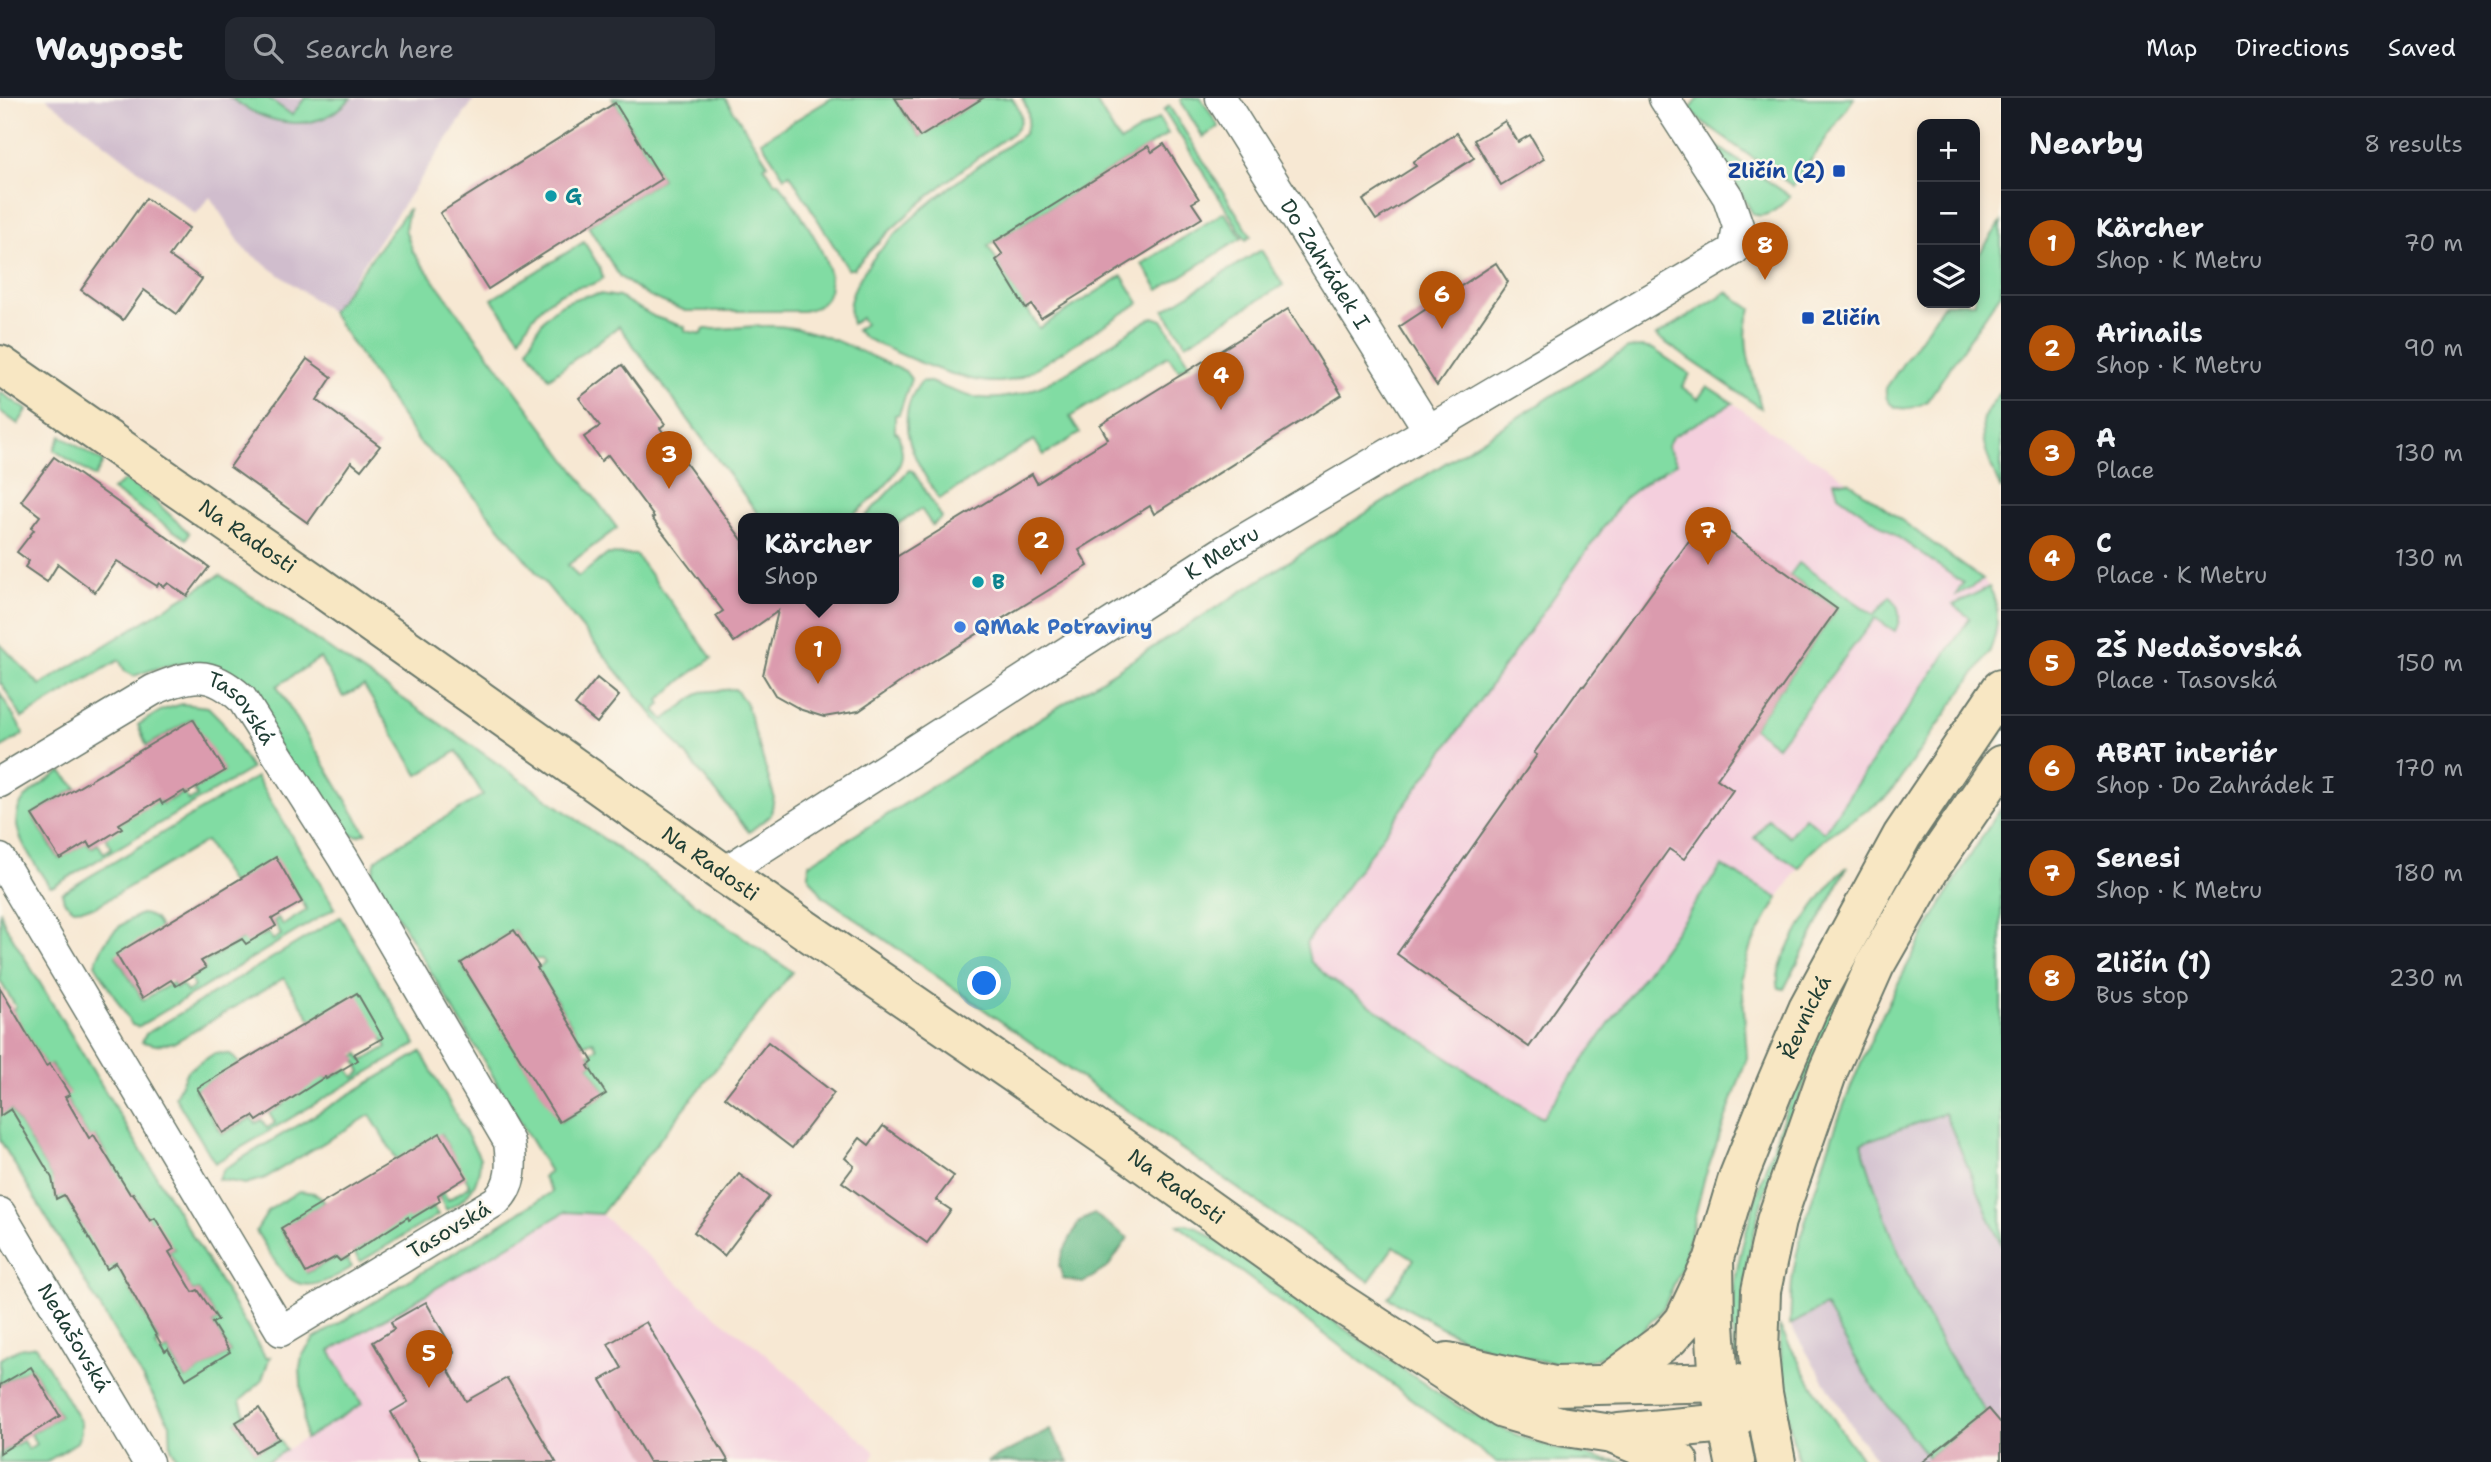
<!DOCTYPE html>
<html lang="en">
<head>
<meta charset="utf-8">
<style>
	body { margin:0; font-family:"Shantell Sans",sans-serif; background:#242831; color:#f1f3f6 }
	.controls { position:absolute; right:21px; top:21px; display:grid; overflow:hidden; border-radius:14px; box-shadow:0 4px 10px #0003 }
	.controls button { width:63px; height:63px; display:grid; place-items:center; padding:0; border:0; border-bottom:2px solid #363941; background:#171b24; color:#f1f3f6; font:35px sans-serif }
	.you { position:absolute; left:985px; top:886px; width:24px; height:24px; margin:-18px; border:5px solid #fff; border-radius:50%; background:#1a73e8; box-shadow:0 0 0 10px #1a73e833 }
	.badge { display:grid; place-items:center; width:46px; height:46px; border-radius:50%; background:#b45309; color:#fff; font-size:23px; font-weight:700 }
	.pin { position:absolute; translate:-50% -58px; filter:drop-shadow(0 2px 4px #0008) }
	.pin::after { content:''; position:absolute; top:37px; width:24px; height:21px; background:inherit; clip-path:polygon(0 0,100% 0,50% 100%) }
	.popup { position:absolute; left:738px; top:415px; width:161px; height:91px; box-sizing:border-box; display:grid; place-content:center; border-radius:14px; background:#171b24; filter:drop-shadow(0 2px 5px #0005); font-size:23px; white-space:nowrap; color:#9ea1a6 }
	.popup b { font-size:26px; color:#f1f3f6 }
	.popup::after { content:''; position:absolute; left:50%; top:100%; margin-left:-14px; border:14px solid transparent; border-top-color:#171b24 }
	.list { margin:0; padding:0; list-style:none }
	h2 { display:flex; justify-content:space-between; align-items:center; height:91px; margin:0; padding:0 28px; font-size:30px }
	h2 small { font-size:23px; font-weight:400; color:#9ea1a6 }
	.list li { display:grid; grid-template-columns:46px 1fr auto; gap:21px; align-items:center; box-sizing:border-box; height:105px; padding:0 28px; border-top:2px solid #363941 }
	.list b { display:block; font-size:26px; white-space:nowrap }
	.list p { margin:0; font-size:23px; white-space:nowrap; color:#9ea1a6 }
	.list em { font-size:23px; font-style:normal; color:#9ea1a6 }
	.icon { flex:none; width:38px; height:38px; fill:none; stroke:currentColor; stroke-width:2; stroke-linecap:round; stroke-linejoin:round }
	.map { position:relative; flex:none; width:2001px; height:1364px; overflow:hidden }
	header { display:flex; align-items:center; gap:42px; box-sizing:border-box; height:98px; padding:0 35px; background:#171b24; border-bottom:2px solid #363941 }
	header strong { font-size:33px }
	nav { display:flex; gap:38px; margin-inline-start:auto; font-size:24px }
	.search { width:490px; height:63px; background:#242831; display:flex; align-items:center; gap:18px; box-sizing:border-box; padding:0 24px; border-radius:14px; color:#9ea1a6; font-size:26px }
	main { display:flex }
	aside { flex:1; background:#171b24 }
	.map>svg:first-child { display:block }
	.built { fill:#f4cfdd }
	.industrial { fill:#d0bdcd }
	.green { fill:#81dca3; stroke:#508c6c; stroke-width:2; fill-rule:evenodd }
	.forest { fill:#68bc89; stroke:#447c5e; stroke-width:2 }
	.building { fill:#db9bae }
	.lines { fill:none; stroke-linecap:round; stroke-linejoin:round }
	.street-casing { stroke:#6b796c; stroke-width:33 }
	.secondary-casing { stroke:#6b796c; stroke-width:42 }
	.street { stroke:#fff; stroke-width:30 }
	.secondary { stroke:#f8e7c3; stroke-width:38 }
	.transit-dot { fill:#1a4fb4; stroke:#fbf7ec; stroke-width:2.5 }
	.culture-dot { fill:#0f9aa8; stroke:#fbf7ec; stroke-width:2.5 }
	.shop-dot { fill:#3f7fe0; stroke:#fbf7ec; stroke-width:2.5 }
	.labels { text-anchor:middle; stroke-width:5; stroke-linejoin:round; paint-order:stroke }
	.transit-label { font-size:21px; font-weight:bold; fill:#164399; stroke:#fbf7ec; text-anchor:end }
	.culture-label { font-size:21px; font-weight:bold; fill:#0d838f; stroke:#fbf7ec; text-anchor:start }
	.street-label { font-size:21px; fill:#1f3d34; stroke:#fbf7ec }
	.shop-label { font-size:21px; font-weight:bold; fill:#366cbe; stroke:#fbf7ec; text-anchor:start }
</style>
</head>
<body>
<header>
<strong>Waypost</strong>
<div class="search"><svg class="icon" aria-label="search" viewBox="0 0 24 24"><circle cx="10" cy="10" r="6"/><path d="M15 15l6 6"/></svg>Search here</div>
<nav><a>Map</a><a>Directions</a><a>Saved</a></nav>
</header>
<main>
<div class="map">
<svg width="2001" height="1364" viewBox="0 0 2001 1364">
	<rect width="100%" height="100%" fill="#fbf7ec"/>
	<filter id="ink" filterUnits="userSpaceOnUse"><feTurbulence type="fractalNoise" baseFrequency=".0143" numOctaves="2"/><feDisplacementMap in="SourceGraphic" scale="14" xChannelSelector="R" yChannelSelector="G"/><feConvolveMatrix kernelMatrix="1 2 1 2 8 2 1 2 1" color-interpolation-filters="sRGB"/></filter>
	<filter id="wash" filterUnits="userSpaceOnUse"><feTurbulence type="fractalNoise" baseFrequency=".00686" numOctaves="4" result="noise"/><feDisplacementMap in="SourceGraphic" scale="28" xChannelSelector="R" yChannelSelector="G"/><feGaussianBlur stdDeviation="1.57" result="paint"/><feColorMatrix in="noise" values="0 0 0 0 0 0 0 0 0 0 0 0 0 0 0 0 0 1.4 0 .05"/><feComposite in="paint" operator="in"/></filter>
	<g filter="url(#wash)">
		<rect width="100%" height="100%" fill="#f7e8d3"/>
		<g class="built">
			<path d="M1733,305L1780,340L1832,372L1978,477L1992,492L1998,512V534L1989,555L1887,699L1828,738L1807,758L1778,800L1722,768L1543,1020L1470,975L1328,879L1310,862L1306,845L1624,401L1651,380L1677,365L1667,349L1672,339Z"/>
			<path d="M565,1114L601,1116L712,1215L760,1251L875,1354L871,1364H266L361,1306L329,1253Z"/>
		</g>
		<g class="industrial">
			<path d="M46,0H475L331,214L244,151L210,99L196,116Z"/>
			<path d="M1945,1015L2001,1147V1364H1879L1860,1341L1790,1227L1825,1208L1861,1045Z"/>
		</g>
		<g class="green">
			<path d="M230,0H268L292,17L305,0H351C316,39 268,27 230,0Z"/>
			<path d="M612,0H725L768,66L764,68L775,85L779,84C796,112 869,201 803,213H686L648,198L620,179L588,128L662,81Z"/>
			<path d="M832,0H894L920,39L982,0H1012C1021,13 1025,22 1014,34C955,75 901,117 853,171H848L790,76L784,79L761,43Z"/>
			<path d="M1022,0H1094L1120,44L1159,20L1168,36L988,148L1039,230L1122,178L1139,205L1030,274C1019,280 1011,284 999,284C962,286 899,256 865,240L856,232L865,226L861,220L852,226C850,218 848,212 850,204C864,143 974,71 1024,36C1031,23 1029,12 1022,0Z"/>
			<path d="M1183,0H1201L1219,29L1203,39L1180,2Z"/>
			<path d="M1699,0H1854L1793,88L1710,30L1689,13Z"/>
			<path d="M1169,8L1251,138L1246,142L1164,12Z"/>
			<path d="M1711,44L1790,98C1780,108 1768,122 1753,116Z"/>
			<path d="M409,110L405,131L413,154L617,430L568,467L578,479L608,456L636,457L712,560L683,581L659,602L661,606L655,612L664,622L701,594L735,591L746,605L774,698L771,717L749,734L459,380L419,344L331,214Z"/>
			<path d="M1224,114L1242,140L1159,192L1142,166Z"/>
			<path d="M2001,124V195L1927,303C1912,314 1883,315 1886,290L1945,205H1975V162Z"/>
			<path d="M584,144L600,170L603,180C597,187 587,187 577,189C549,197 533,215 520,240L492,201Z"/>
			<path d="M1261,152L1283,187L1186,246L1164,212Z"/>
			<path d="M1727,194L1751,211C1738,242 1754,279 1761,310L1656,238Z"/>
			<path d="M599,196L619,199L655,219L685,229V233L702,236L704,231C731,232 759,225 786,229C828,234 867,258 905,273L911,281L899,316L895,317V334L898,335C900,342 902,350 902,357C901,378 866,407 849,420H761L619,228L549,280L528,251C542,215 560,200 599,196Z"/>
			<path d="M1153,219L1162,222L1190,266L1179,272L1168,258L1070,319L1080,335L1044,357L1034,342L939,401C917,365 889,324 921,284L927,283C942,288 958,296 974,299C1038,311 1100,247 1153,219Z"/>
			<path d="M1642,249L1653,251L1690,276L1682,289L1698,301L1707,288L1733,305L1672,339L1667,349L1677,365L1651,380L1624,401L1306,845L1310,863L1328,879L1470,975L1542,1020L1722,768L1778,800L1750,850L1742,879L1747,960L1704,1082L1683,1166L1664,1209L1635,1241L1596,1261L1564,1267L1508,1257L1467,1243L1388,1200L1414,1161L1394,1148L1369,1183L823,798L809,779V766L1628,250Z"/>
			<path d="M0,294L27,312L18,326L0,313Z"/>
			<path d="M2001,294V392C1993,371 1976,339 1985,317C1988,309 1996,301 2001,294Z"/>
			<path d="M61,338L103,364L95,379L54,352Z"/>
			<path d="M909,372L913,373L942,420L932,427L921,411L893,429V420H864Z"/>
			<path d="M125,382L153,401L189,435L186,441L112,392Z"/>
			<path d="M1834,383L1849,384L1983,482L1955,498L1963,485L1838,397Z"/>
			<path d="M1799,465L1874,517L1890,498C1901,509 1902,520 1895,533L1875,520L1777,648L1753,630L1837,511L1790,477Z"/>
			<path d="M220,477L467,644L792,874L601,1116L565,1114L330,1253L362,1306L305,1341L300,1270L302,1258L314,1241L552,1094L543,1079L550,1074L372,775L376,762L385,755L483,697L457,653L418,677L364,588L343,599L320,560L277,588L366,735L357,738L341,734L218,568C185,562 166,566 134,578L125,573L119,562L22,620L2,586H0V546L40,587ZM514,832L529,855L528,862L542,861L545,865L537,870L583,947L593,943L597,950L589,956L594,964L588,968L606,996L560,1024L461,865Z"/>
			<path d="M1989,489C2001,509 1998,533 1989,555L1887,699L1828,738L1807,758L1799,770L1754,740L1768,721L1789,738L1805,719L1824,734L1970,520L1953,507Z"/>
			<path d="M0,595L23,634L22,637L0,650Z"/>
			<path d="M182,606L208,609L222,623L251,671L54,788H49C36,765 4,730 22,704C30,692 49,682 61,673L77,690L32,717L59,761L87,744L92,750L98,746L104,755L111,750L106,740L118,726L159,702L162,706L184,695L189,703L197,698L192,689L200,688L224,673L192,621L147,648L138,627L162,612Z"/>
			<path d="M2001,621V635L1986,656L1815,958L1773,1069L1759,1113L1747,1167L1739,1257L1736,1261C1724,1204 1742,1144 1759,1090C1792,986 1841,874 1897,781C1929,726 1966,674 2001,621Z"/>
			<path d="M256,679L335,810L138,929L132,927L95,866C105,839 115,828 141,816C152,817 157,821 160,831L116,858L143,902L172,885L176,890L182,887L187,894L194,889L190,880L205,871L202,866L243,841L262,838L268,835L273,842L281,837L274,823L278,820L283,827L307,812L275,761L232,787L206,743L95,809L74,811L64,803L62,795Z"/>
			<path d="M2001,710V1147L1945,1015L1861,1045C1881,1113 1905,1178 1939,1241C1953,1266 1971,1290 1986,1314L1928,1359L1870,1285L1825,1208L1790,1227C1791,1212 1791,1198 1792,1184C1796,1150 1807,1118 1817,1086C1857,951 1924,827 2001,710Z"/>
			<path d="M1847,769L1784,891L1779,890C1769,865 1827,786 1847,769Z"/>
			<path d="M0,812L5,827L266,1260L270,1259L261,1284L240,1303L245,1318L236,1324L255,1354L279,1341L286,1352L266,1364H180L171,1350L170,1326L0,1042V1009L4,1015L11,1011L54,1083L56,1101L64,1097L81,1127L88,1123L107,1171L116,1165L160,1244L156,1248L161,1256L168,1251L185,1281L230,1254L212,1225L218,1222L198,1192L193,1194L169,1154L174,1151L150,1123L133,1095L125,1099L113,1068L95,1038L89,1040L65,999L69,996L51,966L46,969L12,912L16,909L0,883Z"/>
			<path d="M340,819L416,946L215,1065L175,999L187,973L215,955L230,956L240,966L195,992L222,1036L251,1020L256,1025L262,1022L267,1030L275,1025L269,1015L284,1006L282,1001L323,977L326,981L348,971L354,979L361,974L354,959L359,956L363,963L387,949L356,898L312,923L284,880L175,944L156,947L142,944L146,936Z"/>
			<path d="M421,954L480,1060C480,1085 469,1101 446,1112L439,1097L443,1094L448,1102L470,1088L441,1036L397,1062L370,1017L265,1080L245,1086L218,1081L224,1071Z"/>
			<path d="M299,1093L314,1095L325,1104L281,1131L307,1175L336,1159L341,1164L347,1161L352,1169C294,1206 286,1181 256,1133L269,1112Z"/>
			<path d="M433,1109L438,1117L360,1164L354,1154L407,1116L426,1111L427,1113Z"/>
			<path d="M1186,1126L1197,1129L1449,1303C1506,1337 1559,1356 1624,1364H1496L1178,1127Z"/>
			<path d="M1779,1228C1805,1275 1831,1323 1865,1364H1799C1785,1320 1782,1274 1779,1228Z"/>
			<path d="M36,1248L81,1325V1334L77,1344L46,1364H0V1355L23,1343L28,1351L36,1346L31,1336L60,1318L31,1269L0,1287V1261L19,1251Z"/>
		</g>
		<g class="forest">
			<path d="M1094,1116L1128,1140L1108,1169L1083,1185L1063,1181L1059,1167L1063,1154L1079,1124Z"/>
			<path d="M1050,1332L1069,1364H987Z"/>
		</g>
		<g id="blocks">
			<g class="building">
				<path d="M895,0H983L920,39Z"/>
				<path d="M615,5L662,81L488,191L440,115Z"/>
				<path d="M1505,23L1518,44L1530,37L1544,61L1501,87L1474,42Z"/>
				<path d="M1457,35L1474,60L1376,122L1363,102L1416,68L1413,64Z"/>
				<path d="M1164,46L1199,101L1192,105L1202,120L1041,220L1032,207L1026,211L996,162L1003,157L994,144L1148,48L1152,54Z"/>
				<path d="M146,100L189,130L169,158L202,181L177,216L144,192L123,222L81,192Z"/>
				<path d="M1496,165L1508,184L1437,288L1399,229Z"/>
				<path d="M1288,211L1342,297L1154,416L1150,408L1079,452L1088,468L912,576L859,613L824,619L802,612L775,597L763,577L778,513L734,544L716,518L723,513L652,420L654,419L608,357L601,363L584,339L600,328L579,300L622,267L665,326L660,330L743,443V500H893V461L1032,376L1037,385L1108,341L1100,327Z"/>
				<path d="M307,261L332,279L317,302L380,348L361,372L351,364L308,425L230,369Z"/>
				<path d="M54,359L209,469L187,498L168,485L164,489L159,485L157,488L117,463L95,494L58,466L47,484L25,469L29,463L17,454L34,432L31,430L40,418L21,403Z"/>
				<path d="M1707,418L1837,511L1717,681L1733,692L1684,761L1669,751L1529,949L1397,856L1537,657L1534,655L1582,587L1584,588Z"/>
				<path d="M597,580L619,598L597,625L575,607Z"/>
				<path d="M193,621L225,673L186,696L184,693L162,706L160,702L119,726L122,730L91,749L88,744L60,761L32,717Z"/>
				<path d="M276,759L302,804L272,821L276,828L246,846L242,841L201,863L206,870L176,888L171,882L142,900L116,856Z"/>
				<path d="M514,832L539,869L537,870L593,964L588,968L606,996L559,1024L461,865Z"/>
				<path d="M0,890L46,968L50,966L70,997L65,999L89,1040L94,1037L130,1096L133,1095L150,1123L155,1120L174,1151L169,1154L193,1194L198,1192L218,1222L212,1225L230,1254L186,1281L168,1251L165,1253L116,1165L107,1171L64,1097L56,1101L52,1080L11,1011L0,1018Z"/>
				<path d="M357,895L383,940L354,956L358,962L326,981L325,979L257,1023L253,1018L223,1035L197,990Z"/>
				<path d="M768,944L834,995L792,1050L725,999Z"/>
				<path d="M883,1028L954,1078L936,1102L951,1112L927,1145L842,1084L854,1068L845,1060L860,1040L869,1047Z"/>
				<path d="M440,1035L467,1079L438,1097L440,1103L409,1122L408,1119L340,1163L336,1159L306,1175L281,1130Z"/>
				<path d="M739,1076L769,1099L724,1158L694,1134Z"/>
				<path d="M426,1204L455,1255L443,1262L466,1303L507,1280L556,1364H419L391,1314L408,1304L373,1244L394,1231L391,1224Z"/>
				<path d="M646,1224L729,1364H649L601,1282L622,1270L608,1246Z"/>
				<path d="M31,1269L60,1318L0,1355V1287Z"/>
				<path d="M259,1310L279,1341L255,1354L236,1324Z"/>
				<path d="M1989,1311L2001,1325V1364H1922Z"/>
			</g>
		</g>
	</g>
	<g filter="url(#ink)">
		<use href="#blocks" fill-opacity="0" stroke="#6b796c" stroke-width="2"/>
		<g class="lines">
			<g class="street-casing">
				<g id="street">
					<path id="s1" d="M1221,0L1428,331"/>
					<path id="s2" d="M0,684L153,592C191,576 210,571 242,601L343,760L509,1044C512,1066 513,1087 496,1103L281,1233L0,761"/>
					<path id="s3" d="M723,775L1224,453L1734,152L1738,128L1728,99L1664,0"/>
					<path id="s4" d="M0,1115L148,1364"/>
				</g>
			</g>
			<g class="secondary-casing">
				<g id="secondary">
					<path id="s5" d="M0,267L313,484L723,775L1111,1042L1334,1201L1503,1311L1560,1328L1612,1336L1679,1364"/>
					<path d="M1448,1264L1554,1288L1729,1284L1744,1288"/>
					<path d="M1607,1286L1669,1240L1684,1223L1710,1168"/>
					<path d="M1619,1335L1726,1325L1747,1312"/>
					<path id="s6" d="M1735,1364L1719,1285L1715,1226L1714,1160L1738,1080L1775,988L1808,911L1902,738L2001,591"/>
					<path d="M1776,1364L1763,1295L1759,1255L1761,1193L1776,1123L1828,973L1875,867L1931,769L2001,667"/>
				</g>
			</g>
			<use href="#street" class="street"/>
			<use href="#secondary" class="secondary"/>
		</g>
	</g>
	<g class="transit-dot">
		<rect x="1832" y="66" width="14" height="14" rx="3.5"/>
		<rect x="1801" y="213" width="14" height="14" rx="3.5"/>
	</g>
	<g class="culture-dot">
		<circle cx="551" cy="98" r="7"/>
		<circle cx="978" cy="484" r="7"/>
	</g>
	<circle class="shop-dot" cx="960" cy="529" r="7"/>
	<g class="labels">
		<g class="transit-label">
			<text x="1825" y="80">Zličín (2)</text>
			<text x="1822" y="227" text-anchor="start">Zličín</text>
		</g>
		<g class="culture-label">
			<text x="565" y="105">G</text>
			<text x="992" y="491">B</text>
		</g>
		<g class="street-label">
			<text dy="7" stroke="none"><textPath href="#s1" startOffset="196">Do Zahrádek I</textPath></text>
			<text dy="7" stroke="none"><textPath href="#s5" startOffset="301">Na Radosti</textPath></text>
			<text dy="7" stroke="none"><textPath href="#s3" startOffset="593">K Metru</textPath></text>
			<text dy="7" stroke="none"><textPath href="#s2" startOffset="282">Tasovská</textPath></text>
			<text dy="7" stroke="none"><textPath href="#s5" startOffset="868">Na Radosti</textPath></text>
			<text dy="7" stroke="none"><textPath href="#s6" startOffset="464">Řevnická</textPath></text>
			<text dy="7" stroke="none"><textPath href="#s5" startOffset="1435">Na Radosti</textPath></text>
			<text transform="translate(449 1132) rotate(-31)" y="7">Tasovská</text>
			<text dy="7" stroke="none"><textPath href="#s4" startOffset="145">Nedašovská</textPath></text>
		</g>
		<g class="shop-label">
			<text x="974" y="536">QMak Potraviny</text>
		</g>
	</g>
</svg>
<div class="controls">
<button>+</button>
<button>−</button>
<button><svg class="icon" aria-label="layers" viewBox="0 0 24 24"><path d="M12 4l9 5-9 5-9-5zM3 14l9 5 9-5"/></svg></button>
</div>
<div class="you"></div>
<div class="pin badge" style="left:818px;top:586px">1</div>
<div class="popup"><b>Kärcher</b>Shop</div>
<div class="pin badge" style="left:1041px;top:477px">2</div>
<div class="pin badge" style="left:669px;top:391px">3</div>
<div class="pin badge" style="left:1221px;top:312px">4</div>
<div class="pin badge" style="left:429px;top:1290px">5</div>
<div class="pin badge" style="left:1442px;top:231px">6</div>
<div class="pin badge" style="left:1708px;top:467px">7</div>
<div class="pin badge" style="left:1765px;top:182px">8</div>
</div>
<aside>
<h2>Nearby<small>8 results</small></h2>
<ul class="list">
<li><span class="badge">1</span><div><b>Kärcher</b><p>Shop · K Metru</p></div><em>70 m</em></li>
<li><span class="badge">2</span><div><b>Arinails</b><p>Shop · K Metru</p></div><em>90 m</em></li>
<li><span class="badge">3</span><div><b>A</b><p>Place</p></div><em>130 m</em></li>
<li><span class="badge">4</span><div><b>C</b><p>Place · K Metru</p></div><em>130 m</em></li>
<li><span class="badge">5</span><div><b>ZŠ Nedašovská</b><p>Place · Tasovská</p></div><em>150 m</em></li>
<li><span class="badge">6</span><div><b>ABAT interiér</b><p>Shop · Do Zahrádek I</p></div><em>170 m</em></li>
<li><span class="badge">7</span><div><b>Senesi</b><p>Shop · K Metru</p></div><em>180 m</em></li>
<li><span class="badge">8</span><div><b>Zličín (1)</b><p>Bus stop</p></div><em>230 m</em></li>
</ul>
</aside>
</main>
</body>
</html>
